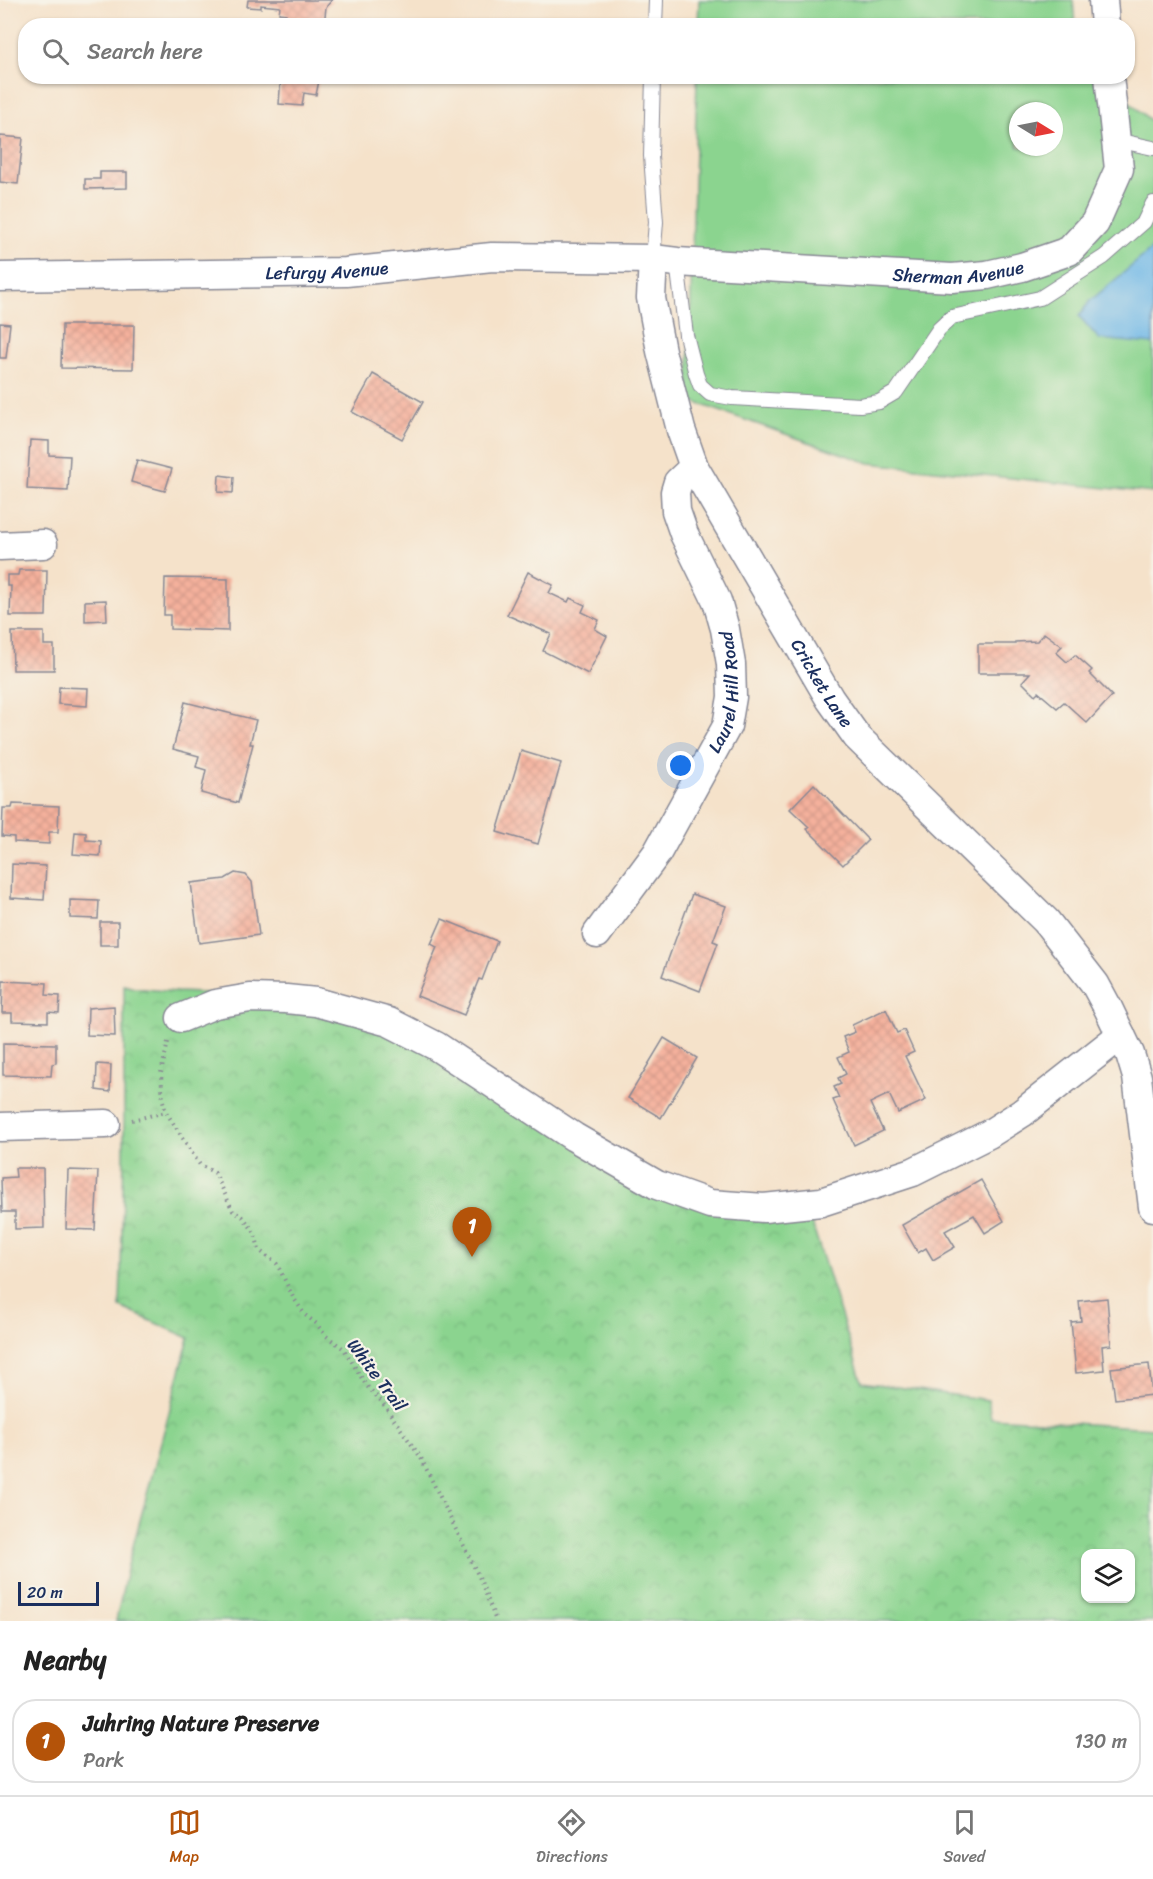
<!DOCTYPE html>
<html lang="en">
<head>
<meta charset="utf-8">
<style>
	body { margin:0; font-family:Sriracha,sans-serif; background:#f2f2f2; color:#222 }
	.controls { position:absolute; right:18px; bottom:18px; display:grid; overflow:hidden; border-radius:12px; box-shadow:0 2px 4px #0004 }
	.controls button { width:54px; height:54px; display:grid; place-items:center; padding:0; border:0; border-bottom:2px solid #e0e0e0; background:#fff; color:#222; font:30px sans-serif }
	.compass { position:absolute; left:1009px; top:102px; width:54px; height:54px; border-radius:50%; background:#fff; box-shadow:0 2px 4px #0004; rotate:100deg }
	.scale { position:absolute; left:18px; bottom:15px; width:81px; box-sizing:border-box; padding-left:6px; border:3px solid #1b2f5e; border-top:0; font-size:16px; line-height:21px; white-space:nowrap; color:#1b2f5e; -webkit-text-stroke:4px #f7f3e8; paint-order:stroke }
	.you { position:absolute; left:681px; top:766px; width:21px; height:21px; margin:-15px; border:4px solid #fff; border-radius:50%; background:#1a73e8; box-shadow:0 0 0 9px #1a73e833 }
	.badge { display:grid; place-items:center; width:39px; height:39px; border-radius:50%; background:#b45309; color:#fff; font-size:20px; font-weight:700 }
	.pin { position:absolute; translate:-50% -50px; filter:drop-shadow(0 2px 3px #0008) }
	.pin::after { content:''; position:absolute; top:32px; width:21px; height:18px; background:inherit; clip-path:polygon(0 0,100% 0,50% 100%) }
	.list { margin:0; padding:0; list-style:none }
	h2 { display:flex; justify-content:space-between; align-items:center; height:78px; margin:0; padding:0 24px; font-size:26px }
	h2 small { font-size:20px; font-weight:400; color:#767676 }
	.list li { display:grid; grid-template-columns:39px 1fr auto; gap:18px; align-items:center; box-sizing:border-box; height:84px; margin:0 12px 12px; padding:0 12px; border:2px solid #e0e0e0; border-radius:24px }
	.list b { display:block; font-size:22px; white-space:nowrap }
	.list p { margin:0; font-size:20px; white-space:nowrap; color:#767676 }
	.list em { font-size:20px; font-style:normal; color:#767676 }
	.icon { flex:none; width:33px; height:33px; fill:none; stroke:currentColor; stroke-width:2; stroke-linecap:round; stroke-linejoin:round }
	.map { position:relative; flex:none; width:1153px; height:1621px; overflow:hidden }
	.search { position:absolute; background:#fff; box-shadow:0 2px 4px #0004; left:18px; right:18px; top:18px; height:66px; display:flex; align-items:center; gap:15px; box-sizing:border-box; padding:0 21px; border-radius:24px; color:#767676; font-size:22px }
	.sheet { height:174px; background:#fff }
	nav { display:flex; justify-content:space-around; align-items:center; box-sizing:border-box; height:84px; border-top:2px solid #e0e0e0; background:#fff; font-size:16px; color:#767676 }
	nav a { display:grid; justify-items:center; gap:3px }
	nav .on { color:#b45309 }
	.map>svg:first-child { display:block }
	.grass { fill:#8bd48f; stroke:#538276; stroke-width:1.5; fill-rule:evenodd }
	.park { fill:url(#park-crowns); stroke:#538276; stroke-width:1.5; fill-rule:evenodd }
	.water { fill:#6eb7e6; stroke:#4473a2; stroke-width:1.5 }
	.building { fill:url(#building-cross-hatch) }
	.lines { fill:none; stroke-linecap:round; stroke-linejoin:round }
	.lane-casing { stroke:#888894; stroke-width:16 }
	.street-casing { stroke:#888894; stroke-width:31 }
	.path { stroke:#888894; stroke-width:4; stroke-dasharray:1.5 4.5; stroke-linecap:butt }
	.lane { stroke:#fff; stroke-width:14 }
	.street { stroke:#fff; stroke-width:28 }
	.labels { text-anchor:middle; stroke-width:4.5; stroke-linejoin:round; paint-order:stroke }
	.street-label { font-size:18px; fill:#1b2f5e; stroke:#f7f3e8 }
</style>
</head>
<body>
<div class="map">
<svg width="1153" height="1621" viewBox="0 0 1153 1621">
	<defs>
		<pattern id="park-crowns" width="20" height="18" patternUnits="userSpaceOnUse" patternTransform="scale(1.5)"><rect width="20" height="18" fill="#8bd48f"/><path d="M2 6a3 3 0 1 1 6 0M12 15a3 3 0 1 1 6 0" fill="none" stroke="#77b67e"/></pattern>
		<pattern id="building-cross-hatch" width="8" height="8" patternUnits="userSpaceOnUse" patternTransform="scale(1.5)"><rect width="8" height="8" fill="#f5b19c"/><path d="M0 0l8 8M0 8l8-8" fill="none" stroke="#d19989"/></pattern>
	</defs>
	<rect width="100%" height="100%" fill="#f7f3e8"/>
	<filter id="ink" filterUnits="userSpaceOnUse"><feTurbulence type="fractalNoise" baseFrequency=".0167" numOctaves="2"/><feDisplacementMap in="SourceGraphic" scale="12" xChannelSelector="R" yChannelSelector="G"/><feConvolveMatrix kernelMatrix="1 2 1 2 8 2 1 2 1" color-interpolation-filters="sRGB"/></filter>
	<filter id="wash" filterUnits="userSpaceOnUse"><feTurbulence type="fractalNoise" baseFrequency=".008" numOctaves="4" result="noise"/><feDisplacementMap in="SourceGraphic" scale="24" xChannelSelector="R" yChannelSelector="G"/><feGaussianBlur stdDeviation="1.35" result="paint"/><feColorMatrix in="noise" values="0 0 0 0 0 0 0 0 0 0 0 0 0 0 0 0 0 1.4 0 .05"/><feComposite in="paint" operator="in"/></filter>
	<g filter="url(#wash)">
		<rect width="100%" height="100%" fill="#f5e2ca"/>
		<g class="grass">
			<path d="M699,0H1073L1075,25H698Z"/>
			<path d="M697,77H1101L1153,123V493L869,463L688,400ZM1018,111H1054V147H1018Z"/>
		</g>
		<path class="park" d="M124,985L135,988L176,992L256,995L353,1007L657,1185L806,1204L862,1382L988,1400L991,1418L1153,1428V1621H116L128,1565L189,1338L120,1307L124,1154ZM1086,1554H1130V1598H1086Z"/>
		<path class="water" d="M1153,248V344L1099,339L1079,316L1090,301Z"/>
		<g id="blocks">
			<g class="building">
				<path d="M248,0H332L326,7L324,26H285L286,14L279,13L280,7L261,5V8L247,7Z"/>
				<path d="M281,76H320L316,95L304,93L302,106L279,104Z"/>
				<path d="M0,136L23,138L18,184L0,182Z"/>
				<path d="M100,172H127V188L85,189V179H100Z"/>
				<path d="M0,323L10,324L6,358H0Z"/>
				<path d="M62,325H134L133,369L61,368Z"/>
				<path d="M373,374L423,402L402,439L352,412Z"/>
				<path d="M30,440L49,441V455L70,456L68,491L27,489Z"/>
				<path d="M137,460L172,469L165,491L131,482Z"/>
				<path d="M219,475L234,477L233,493L218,492Z"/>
				<path d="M19,570H47L46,616H10L11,586H7V575H18Z"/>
				<path d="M528,572L553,585L549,593L568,602L570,598L585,605L582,612L599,620L595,629L607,636L588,674L543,651L551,634L507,615Z"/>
				<path d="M165,578L228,579V631L170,629V615H164Z"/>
				<path d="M106,600L107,620L85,621V601Z"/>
				<path d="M12,632H44V645H54V670H13Z"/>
				<path d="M1044,633L1062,646L1056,652L1067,662L1075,655L1092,670L1089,673L1112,696L1087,723L1064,702L1057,708L1038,692L1035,695L1022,682L1030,673H978V644H1015V642L1037,641Z"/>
				<path d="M59,687L88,688L87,706L58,704Z"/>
				<path d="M185,702L256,720L250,744H253L238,803L201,793L206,770L196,767L199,756L173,749Z"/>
				<path d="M521,751L561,763L538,844L497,832Z"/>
				<path d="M814,784L868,840L843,865L807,829L809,827L790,809Z"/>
				<path d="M13,804L59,806L58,832H49V844L14,842V837L2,836L3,808H12Z"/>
				<path d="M75,832L86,833V840L101,841L100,856L73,854Z"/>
				<path d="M12,864L46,866L44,900L11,898Z"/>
				<path d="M235,873L246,875L252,882L259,935L199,943L191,883L225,879Z"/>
				<path d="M692,894L726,906L713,941L718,943L700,991L662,976Z"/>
				<path d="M70,900L99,901L98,919L70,918Z"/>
				<path d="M442,919L497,941L482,980L479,979L464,1015L417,996L437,947L431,944Z"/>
				<rect x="100" y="922" width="18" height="23"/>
				<path d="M3,981L47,983L46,995L60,996L59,1013L48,1012V1022L12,1021V1013H2Z"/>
				<path d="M114,1006L115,1036L87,1035L88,1008Z"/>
				<path d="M886,1009L897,1033L904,1030L914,1052L905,1056L926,1100L898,1113L889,1094L870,1103L883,1131L854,1145L833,1100L839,1098L834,1087L841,1084L838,1078L846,1074L838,1057L849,1052L843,1037L855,1032L852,1025Z"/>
				<path d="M664,1038L697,1058L661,1118L628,1098Z"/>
				<path d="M3,1043L56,1044V1063L52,1064L51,1076L3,1075Z"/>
				<path d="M97,1064L111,1065L110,1092L96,1090Z"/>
				<path d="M15,1168H43L44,1228L15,1229V1212H2L1,1178L16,1177Z"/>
				<path d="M68,1170L98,1171L95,1230L66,1229Z"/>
				<path d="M981,1180L1004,1221L985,1233L974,1215L945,1231L955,1247L933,1260L926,1248L918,1253L902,1225Z"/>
				<path d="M1107,1298L1111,1345L1102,1346L1104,1370L1076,1373L1071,1322L1081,1321L1079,1301Z"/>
				<path d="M1149,1364L1152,1395L1115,1399L1111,1368Z"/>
			</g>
		</g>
	</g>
	<g filter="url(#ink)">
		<use href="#blocks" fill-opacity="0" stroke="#888894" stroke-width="1.5"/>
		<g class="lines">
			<g class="lane-casing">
				<g id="lane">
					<path d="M655,26L656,0"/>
					<path d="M1116,140L1153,148"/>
					<path d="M653,259L656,222L651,156L653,76"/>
					<path d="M677,262L686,335L696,374L700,385L710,394L732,398L860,405L879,402L896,392L939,329L952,317L1040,298L1104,257L1144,222L1153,203"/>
				</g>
			</g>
			<g class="street-casing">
				<g id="street">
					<path d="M1103,0L1105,26"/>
					<path id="s1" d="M653,259L651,298L661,351L681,430L694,467L830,699L857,737L1046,921L1095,984L1108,1008L1130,1054L1137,1077L1153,1207"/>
					<path id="s2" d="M0,277L346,272L492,257L653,259L677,262L952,278L987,275L1022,267L1069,251L1095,223L1119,169L1109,76"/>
					<path d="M0,546L43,544"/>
					<path id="s3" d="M597,934L657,853L727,726L732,697L731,664L725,629L717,601L684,534L676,511L675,492L678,482L694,467"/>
					<path d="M181,1018L215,1004L250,998L286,999L316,1002L389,1022L436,1046L574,1137L657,1185L710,1204L764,1208L821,1202L913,1172L989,1134L1022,1113L1121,1035"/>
					<path d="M0,1127L106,1124"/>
				</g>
			</g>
			<g class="path">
				<path d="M168,1042L161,1073L163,1101L166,1112L200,1165L215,1173L233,1211L243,1217L255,1233L259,1250L277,1264L293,1297L305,1315L317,1324L325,1335L344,1349L366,1385L382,1402L421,1458L480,1579L496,1621"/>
				<path d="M132,1120L166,1112"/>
			</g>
			<use href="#lane" class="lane"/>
			<use href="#street" class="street"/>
		</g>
	</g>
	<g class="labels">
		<g class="street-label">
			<text dy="6" stroke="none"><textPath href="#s2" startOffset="960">Sherman Avenue</textPath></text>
			<text dy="6" stroke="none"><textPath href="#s2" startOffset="327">Lefurgy Avenue</textPath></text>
			<text dy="6" stroke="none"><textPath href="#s1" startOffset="465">Cricket Lane</textPath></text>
			<text dy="6" stroke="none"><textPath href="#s3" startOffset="279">Laurel Hill Road</textPath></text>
			<text transform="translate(377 1375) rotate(53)" y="6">White Trail</text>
		</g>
	</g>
</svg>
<div class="controls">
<button><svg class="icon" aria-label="layers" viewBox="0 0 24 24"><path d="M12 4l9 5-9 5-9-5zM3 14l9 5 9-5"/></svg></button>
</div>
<svg class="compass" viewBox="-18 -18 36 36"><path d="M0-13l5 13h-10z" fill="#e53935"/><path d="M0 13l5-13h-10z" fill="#767676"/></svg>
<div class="scale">20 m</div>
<div class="you"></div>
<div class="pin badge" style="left:472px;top:1257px">1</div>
<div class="search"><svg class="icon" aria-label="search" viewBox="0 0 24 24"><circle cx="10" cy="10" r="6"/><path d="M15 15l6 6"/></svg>Search here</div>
</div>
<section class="sheet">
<h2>Nearby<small></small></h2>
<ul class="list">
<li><span class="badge">1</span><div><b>Juhring Nature Preserve</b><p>Park</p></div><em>130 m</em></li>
</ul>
</section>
<nav>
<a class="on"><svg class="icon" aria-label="map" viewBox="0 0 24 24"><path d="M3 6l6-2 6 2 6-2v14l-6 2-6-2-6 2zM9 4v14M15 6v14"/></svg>Map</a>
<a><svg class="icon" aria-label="directions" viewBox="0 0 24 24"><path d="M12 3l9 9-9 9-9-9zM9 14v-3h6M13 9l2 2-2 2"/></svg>Directions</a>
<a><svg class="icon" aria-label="saved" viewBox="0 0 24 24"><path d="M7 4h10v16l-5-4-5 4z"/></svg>Saved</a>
</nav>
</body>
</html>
